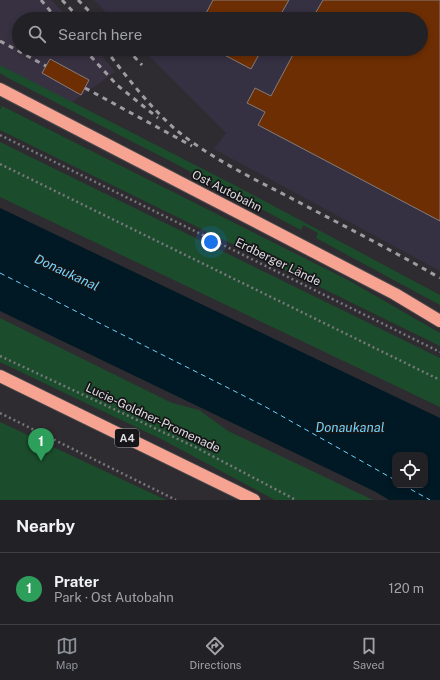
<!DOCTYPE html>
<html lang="en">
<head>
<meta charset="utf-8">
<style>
	body { margin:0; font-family:"Public Sans",sans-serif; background:#2a292d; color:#f1f3f6 }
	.controls { position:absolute; right:12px; bottom:12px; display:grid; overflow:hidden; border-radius:8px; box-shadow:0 2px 6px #0003 }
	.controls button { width:36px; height:36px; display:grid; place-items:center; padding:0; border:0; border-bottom:1px solid #3f3e42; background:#222125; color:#f1f3f6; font:20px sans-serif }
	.you { position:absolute; left:211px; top:242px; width:14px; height:14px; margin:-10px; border:3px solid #fff; border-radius:50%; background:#1a73e8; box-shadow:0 0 0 6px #1a73e833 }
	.badge { display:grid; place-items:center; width:26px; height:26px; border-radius:50%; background:#8c9099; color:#fff; font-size:13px; font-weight:700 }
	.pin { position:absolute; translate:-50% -33px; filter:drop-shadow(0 1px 2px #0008) }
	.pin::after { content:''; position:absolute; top:21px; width:14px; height:12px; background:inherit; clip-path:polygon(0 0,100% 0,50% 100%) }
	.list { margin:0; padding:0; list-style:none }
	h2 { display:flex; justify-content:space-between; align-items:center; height:52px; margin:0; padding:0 16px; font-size:17px }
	h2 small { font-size:13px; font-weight:400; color:#a2a3a7 }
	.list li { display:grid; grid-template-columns:26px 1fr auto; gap:12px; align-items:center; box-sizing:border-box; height:72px; padding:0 16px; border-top:1px solid #3f3e42 }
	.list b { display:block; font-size:15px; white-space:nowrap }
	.list p { margin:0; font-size:13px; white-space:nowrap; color:#a2a3a7 }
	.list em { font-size:13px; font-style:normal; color:#a2a3a7 }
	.icon { flex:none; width:22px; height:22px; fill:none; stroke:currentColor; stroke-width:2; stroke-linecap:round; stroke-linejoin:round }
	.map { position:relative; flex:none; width:440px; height:500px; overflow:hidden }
	.search { position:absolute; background:#222125; box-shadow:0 2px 6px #0003; left:12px; right:12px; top:12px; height:44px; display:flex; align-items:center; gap:10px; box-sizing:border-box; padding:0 14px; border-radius:22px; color:#a2a3a7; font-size:15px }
	.sheet { height:124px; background:#222125 }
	nav { display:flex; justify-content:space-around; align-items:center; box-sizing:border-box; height:56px; border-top:1px solid #3f3e42; background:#222125; font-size:11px; color:#a2a3a7 }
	nav a { display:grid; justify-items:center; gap:2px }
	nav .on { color:#8c9099 }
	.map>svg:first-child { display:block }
	.commercial { fill:#363142 }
	.industrial { fill:#383141 }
	.green { fill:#1b4d2c }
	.water { fill:#001924; fill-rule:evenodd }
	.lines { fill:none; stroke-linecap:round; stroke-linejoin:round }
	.ferry { stroke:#72d2fa; stroke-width:1; stroke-dasharray:5 4; stroke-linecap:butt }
	.building { fill:#6e2e03; stroke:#837d7a }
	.highway-casing { stroke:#4a484d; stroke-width:14 }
	.path { stroke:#78777b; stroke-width:2.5; stroke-dasharray:2 3; stroke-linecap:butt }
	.highway { stroke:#f6a491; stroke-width:12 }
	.rail { stroke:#9e9da1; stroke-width:3; stroke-dasharray:5 5; stroke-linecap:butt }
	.labels { text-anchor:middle; stroke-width:3.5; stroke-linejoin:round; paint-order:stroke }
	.shield { fill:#161517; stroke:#a1a0a4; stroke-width:1 }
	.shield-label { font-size:11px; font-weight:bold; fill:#dddce0 }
	.street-label { font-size:12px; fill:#dddce0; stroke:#161517 }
	.water-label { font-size:13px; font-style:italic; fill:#72d2fa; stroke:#161517 }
</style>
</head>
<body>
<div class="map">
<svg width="440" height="500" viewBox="0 0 440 500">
	<rect width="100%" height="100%" fill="#2e2c31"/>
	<path class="commercial" d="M94,0H440V271L214,149L226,133L142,49H421V19H113Z"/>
	<path class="industrial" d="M0,0H51L70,19H19V49H97L115,72L71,103L0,65Z"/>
	<g class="green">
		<path d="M0,65L240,188L440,295V305L316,238L318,233L303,225L301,230L176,164L8,78L0,73Z"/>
		<path d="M2,106L348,280L440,333V346L0,130V109H1Z"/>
		<path d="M0,142L440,358V407L0,197Z"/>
		<path d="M0,318L172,403L199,410L228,431L373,500H275L163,440L0,362Z"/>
		<path d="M0,422L166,500H0Z"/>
	</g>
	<path class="water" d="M0,208L440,418V500H389L376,492L0,311ZM395,455H425V485H395Z"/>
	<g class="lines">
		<g class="ferry">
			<path d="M0,273L264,406L395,480"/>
			<path d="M403,485L430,500"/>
		</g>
	</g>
	<g class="building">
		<path d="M213,0H289L278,19H203Z"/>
		<path d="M323,0H440V221L258,125L265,112L247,103L255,88L271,96L296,49H421V19H312Z"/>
		<path d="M213,49H262L251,69Z"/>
		<path d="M50,59L89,80L81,95L42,73Z"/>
	</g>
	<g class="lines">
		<g class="highway-casing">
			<g id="highway">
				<path d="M0,89L395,294L440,321"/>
				<path d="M0,376L254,500"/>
			</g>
		</g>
		<g class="path">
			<path d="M0,135L440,352"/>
			<path d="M0,164L440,380"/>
			<path d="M0,356L197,448L296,500"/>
			<path d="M0,413L176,500"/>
		</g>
		<use href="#highway" class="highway"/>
		<g class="rail">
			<path d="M41,0L57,19"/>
			<path d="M62,0L80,19"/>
			<path d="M78,0L97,19"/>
			<path d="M0,41L46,66"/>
			<path d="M84,49L117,85L158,118"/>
			<path d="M105,49C127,77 148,105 175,129C209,157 248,176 287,196C338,223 390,249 440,278"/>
			<path d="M127,49L142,65"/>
			<path d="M85,88L192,146"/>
		</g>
	</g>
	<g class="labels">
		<rect class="shield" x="115" y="429" width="24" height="18" rx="3"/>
		<g class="shield-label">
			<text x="127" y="442">A4</text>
		</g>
		<g class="street-label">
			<text transform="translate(227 191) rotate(27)" y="4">Ost Autobahn</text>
			<text transform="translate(278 262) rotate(26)" y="4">Erdberger Lände</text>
			<text transform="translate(153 418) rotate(25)" y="4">Lucie-Goldner-Promenade</text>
		</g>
		<g class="water-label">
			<text transform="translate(67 272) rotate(25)" y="5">Donaukanal</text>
			<text x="350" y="432">Donaukanal</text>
		</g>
	</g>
</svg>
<div class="controls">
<button><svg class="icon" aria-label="locate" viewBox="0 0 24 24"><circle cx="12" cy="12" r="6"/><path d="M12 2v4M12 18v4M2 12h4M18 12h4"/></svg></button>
</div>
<div class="you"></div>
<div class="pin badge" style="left:41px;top:461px;background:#2e9e5b">1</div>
<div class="search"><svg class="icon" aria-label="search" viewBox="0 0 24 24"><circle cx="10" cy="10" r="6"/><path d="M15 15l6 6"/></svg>Search here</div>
</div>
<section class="sheet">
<h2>Nearby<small></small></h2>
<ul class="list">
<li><span class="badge" style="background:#2e9e5b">1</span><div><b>Prater</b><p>Park · Ost Autobahn</p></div><em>120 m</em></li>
</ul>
</section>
<nav>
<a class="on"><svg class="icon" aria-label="map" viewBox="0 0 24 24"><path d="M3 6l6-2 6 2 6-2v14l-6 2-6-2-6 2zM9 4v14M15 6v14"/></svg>Map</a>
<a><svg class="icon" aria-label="directions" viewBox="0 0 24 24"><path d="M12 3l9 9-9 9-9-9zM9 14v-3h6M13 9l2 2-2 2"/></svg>Directions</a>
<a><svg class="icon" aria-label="saved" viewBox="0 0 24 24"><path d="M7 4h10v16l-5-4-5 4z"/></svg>Saved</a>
</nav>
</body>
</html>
